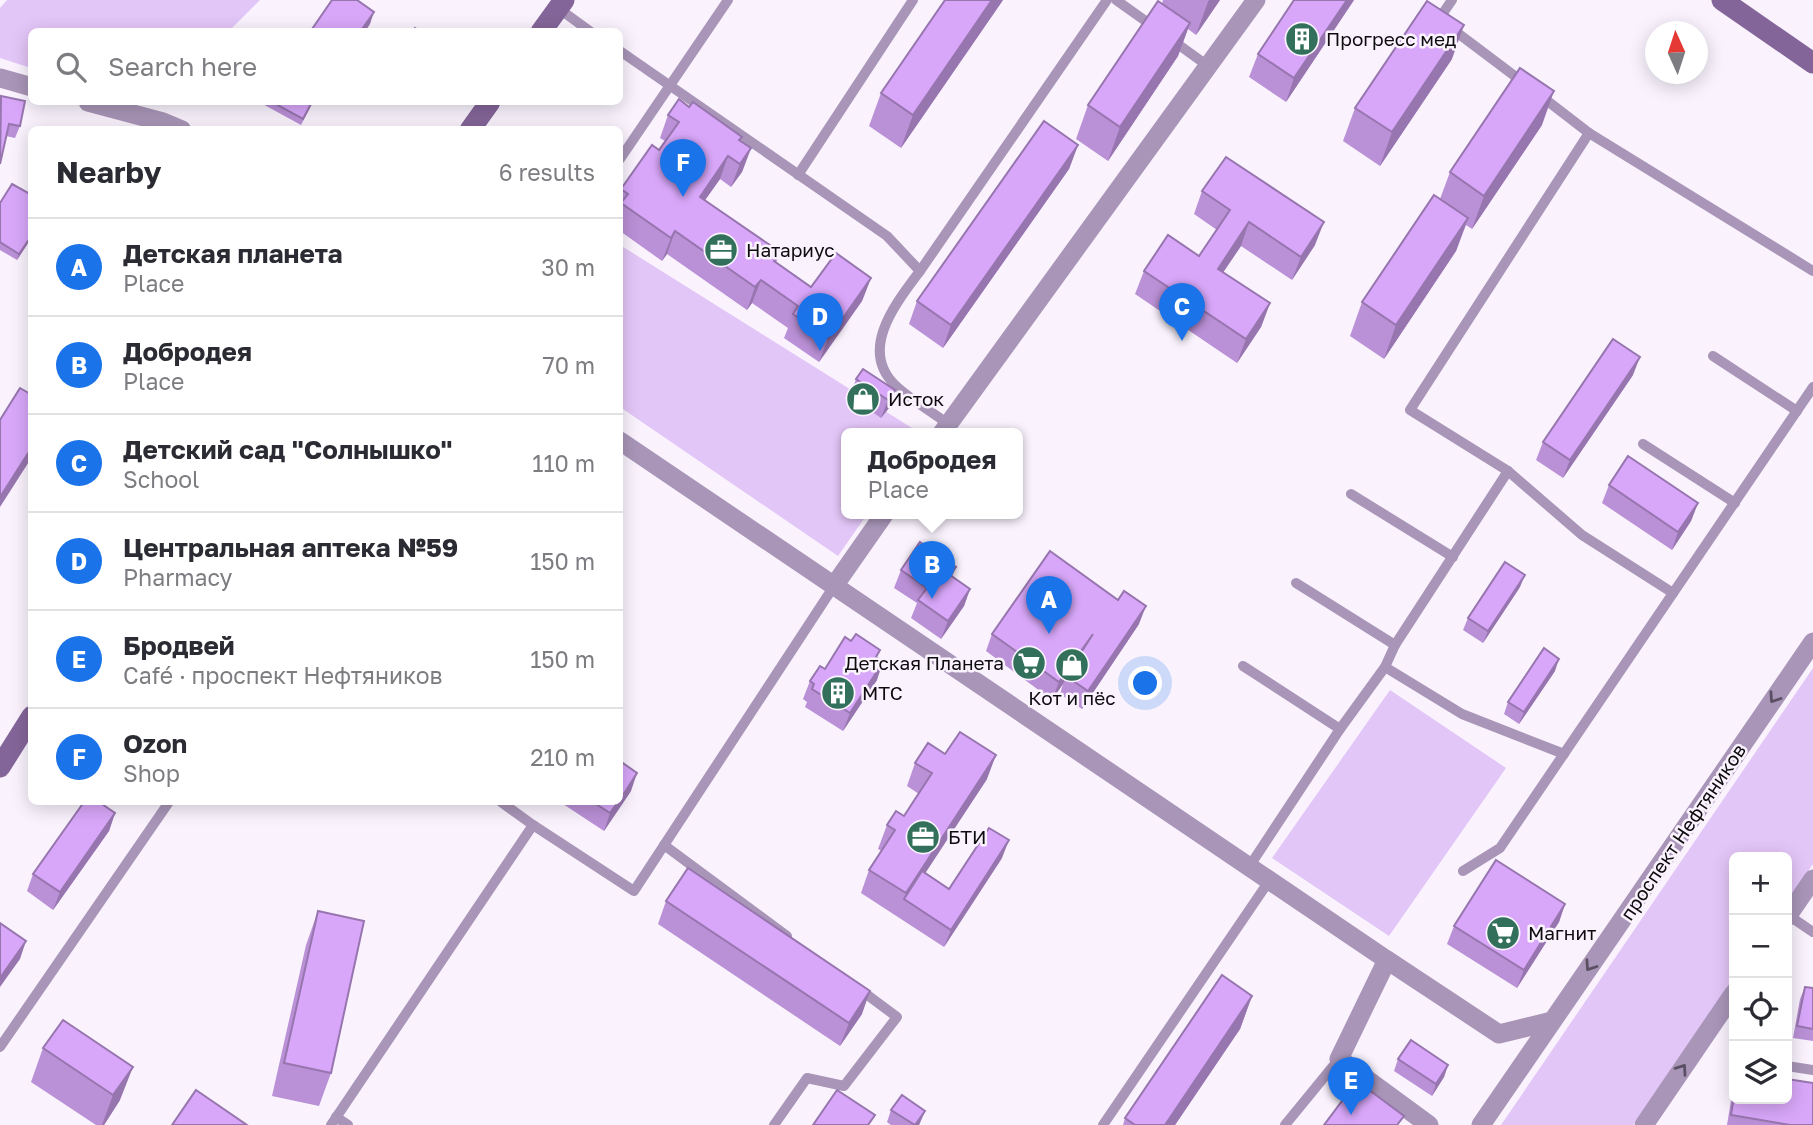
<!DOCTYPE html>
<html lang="en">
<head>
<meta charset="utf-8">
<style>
	body { margin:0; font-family:"Golos Text",sans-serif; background:#f7f7f7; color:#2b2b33 }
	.controls { position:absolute; right:21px; bottom:21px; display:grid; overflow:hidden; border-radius:10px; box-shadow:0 4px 18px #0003 }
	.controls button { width:63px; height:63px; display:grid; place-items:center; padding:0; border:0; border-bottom:2px solid #e1e1e2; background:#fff; color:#2b2b33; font:35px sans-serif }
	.compass { position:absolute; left:1645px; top:21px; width:63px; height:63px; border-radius:50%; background:#fff; box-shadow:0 4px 18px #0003; rotate:357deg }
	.you { position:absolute; left:1146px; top:684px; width:24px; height:24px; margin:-18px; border:5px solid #fff; border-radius:50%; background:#1a73e8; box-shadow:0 0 0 10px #1a73e833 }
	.badge { display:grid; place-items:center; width:46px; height:46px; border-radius:50%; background:#1a73e8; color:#fff; font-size:23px; font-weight:700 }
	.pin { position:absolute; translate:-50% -58px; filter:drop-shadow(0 2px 4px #0008) }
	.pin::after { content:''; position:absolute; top:37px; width:24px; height:21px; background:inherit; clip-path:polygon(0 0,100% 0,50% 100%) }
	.popup { position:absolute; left:841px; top:428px; width:182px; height:91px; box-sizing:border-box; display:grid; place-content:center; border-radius:10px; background:#fff; filter:drop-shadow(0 2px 5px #0005); font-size:23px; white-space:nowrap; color:#7c7c81 }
	.popup b { font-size:26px; color:#2b2b33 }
	.popup::after { content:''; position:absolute; left:50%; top:100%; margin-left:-14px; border:14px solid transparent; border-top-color:#fff }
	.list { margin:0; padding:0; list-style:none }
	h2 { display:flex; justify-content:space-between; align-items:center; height:91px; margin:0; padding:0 28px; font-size:30px }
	h2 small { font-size:23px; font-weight:400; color:#7c7c81 }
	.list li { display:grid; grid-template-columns:46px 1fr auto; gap:21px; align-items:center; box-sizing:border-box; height:98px; padding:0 28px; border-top:2px solid #e1e1e2 }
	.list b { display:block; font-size:26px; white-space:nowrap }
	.list p { margin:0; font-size:23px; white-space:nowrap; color:#7c7c81 }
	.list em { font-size:23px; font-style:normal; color:#7c7c81 }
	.icon { flex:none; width:38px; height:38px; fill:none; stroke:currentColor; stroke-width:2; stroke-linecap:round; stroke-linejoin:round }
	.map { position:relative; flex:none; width:1813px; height:1125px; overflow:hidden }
	.search { position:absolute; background:#fff; box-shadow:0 4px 18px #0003; left:28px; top:28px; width:595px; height:77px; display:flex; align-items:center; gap:18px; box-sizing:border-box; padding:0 24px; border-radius:10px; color:#7c7c81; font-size:26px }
	.panel { position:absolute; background:#fff; box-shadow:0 4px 18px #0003; left:28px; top:126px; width:595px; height:679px; border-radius:10px }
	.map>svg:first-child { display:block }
	.green { fill:#e3c6f8 }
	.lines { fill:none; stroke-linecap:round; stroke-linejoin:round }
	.lane { stroke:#a995b8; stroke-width:10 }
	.street { stroke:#a995b8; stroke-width:19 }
	.secondary { stroke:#846599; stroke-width:21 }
	.wall { fill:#ba90d6 }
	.shaded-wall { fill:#9775ae }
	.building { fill:#d8a7f9; stroke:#9775ae; stroke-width:2 }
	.oneway { stroke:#5b5063 }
	.labels { text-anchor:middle; stroke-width:5; stroke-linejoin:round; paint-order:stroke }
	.poi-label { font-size:19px; fill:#0d0b0e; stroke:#faf3fe; text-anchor:start }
	.street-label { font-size:19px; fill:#0d0b0e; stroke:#faf3fe }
</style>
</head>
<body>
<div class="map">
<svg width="1813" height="1125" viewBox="0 0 1813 1125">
	<rect width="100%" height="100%" fill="#faf3fe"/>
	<g class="green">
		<path d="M7,0H260L229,31L32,32L31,68L0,58V8Z"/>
		<path d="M620,245L920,433H846V513H868L838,556L620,407Z"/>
		<path d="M1813,668V864L1787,902V857H1734V978L1633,1125H1501Z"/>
		<path d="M1390,690L1506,768L1389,936L1272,858Z"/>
	</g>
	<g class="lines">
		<g class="lane">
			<path d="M1116,0L1154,27"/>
			<path d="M1452,0L1439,19L1524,83"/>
			<path d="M558,8L591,32"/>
			<path d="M1172,40L1208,66"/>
			<path d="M620,51L887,236L920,271C897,302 858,349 895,385C911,400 931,411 948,424"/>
			<path d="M1589,133L1813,271"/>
			<path d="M620,159L728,0"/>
			<path d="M798,175L913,0"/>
			<path d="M920,271L1107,0"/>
			<path d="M1713,356L1797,411"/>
			<path d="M1643,444L1735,503"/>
			<path d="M1508,471L1582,535L1673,593"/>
			<path d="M1351,494L1453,557"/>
			<path d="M1296,583L1395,645"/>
			<path d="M1243,666L1340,729"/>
			<path d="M1385,667L1462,714L1564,754"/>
			<path d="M533,825L634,891L834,586"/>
			<path d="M664,845L787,936"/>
			<path d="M1249,867L1340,729L1385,667L1395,645L1508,471L1410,410L1589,133L1541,96"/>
			<path d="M1463,871L1500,848L1813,387"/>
			<path d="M1788,915L1813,932"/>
			<path d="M0,1047L169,802"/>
			<path d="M1787,1066L1813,1070"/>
			<path d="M336,1117L348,1125"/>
			<path d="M331,1125L533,825L501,802"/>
			<path d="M774,1125L807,1078L844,1086L897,1017L858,988"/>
			<path d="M1103,1125L1269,881"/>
			<path d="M1285,1125L1339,1059"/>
		</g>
		<g class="street">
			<path d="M0,78L32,87"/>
			<path d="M88,102L163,122L182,130"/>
			<path d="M942,433L1256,0"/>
			<path d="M620,441L1387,960L1339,1059L1429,1125"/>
			<path d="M834,586L885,513"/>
			<path d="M1787,917L1813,879"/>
			<path d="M1387,960L1499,1034L1552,1021"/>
			<path d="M1481,1125L1813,642"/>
			<path d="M1644,1125L1734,993"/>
		</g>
		<g class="secondary">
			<path d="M1722,0L1813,63"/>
			<path d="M541,32L564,0"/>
			<path d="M470,130L490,102"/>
			<path d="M0,767L32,716"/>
		</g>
	</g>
	<g class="wall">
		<path d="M1003,0L901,148L869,126L881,93Z"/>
		<path d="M1163,0H1220L1196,35L1188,29L1178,56L1108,161L1076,139L1088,105L1162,4Z"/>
		<path d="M1354,0L1286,102L1249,77L1258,54Z"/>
		<path d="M1452,59L1380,166L1343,141L1355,108Z"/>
		<path d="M0,99L20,126L15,138L6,136Z"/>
		<path d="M259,102H313L301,125Z"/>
		<path d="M689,107L742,137L740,141L751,148L742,172L731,187L720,179L705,200L780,252L776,263L811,287L871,278L862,301L819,362L784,338L788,328L752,303L747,310L667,254L662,261L620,231V193L621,189L659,150L665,141L660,138L668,115Z"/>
		<path d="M1542,125L1472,229L1466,225L1456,251L1384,359L1350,336L1362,302L1440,199L1450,172Z"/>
		<path d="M1078,145L1069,169L943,348L909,324L917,301Z"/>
		<path d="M1202,191L1315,245L1292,280L1241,246L1223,272L1270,303L1261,327L1237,363L1135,294L1144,271L1199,256L1217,230L1194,214Z"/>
		<path d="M0,203L32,237L17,260L0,250Z"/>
		<path d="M1633,375L1563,478L1536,460L1543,442Z"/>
		<path d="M856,379L895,390L889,408L881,418L850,397Z"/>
		<path d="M1609,485L1698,503L1691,521L1672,550L1602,503Z"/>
		<path d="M956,567L952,577L970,589L964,606L941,639L911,618L917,603L894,588L901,570Z"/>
		<path d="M1520,587L1483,643L1463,630L1468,618Z"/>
		<path d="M1139,624L1082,709L1060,694L1063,684L1052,700L986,651L992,634Z"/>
		<path d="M877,658V680L843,731L805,707L807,702L803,699L810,681L825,669Z"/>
		<path d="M1555,671L1519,724L1504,714L1508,702Z"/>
		<path d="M945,754L987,779L925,873L949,889L1002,858L944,947L861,893L869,870L882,851L878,849L887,825L904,816L919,794L907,786L915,763Z"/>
		<path d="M631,791L604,831L560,802H620Z"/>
		<path d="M115,813L109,831L53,910L27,891L33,874Z"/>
		<path d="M666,901L862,1014L840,1046L658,924Z"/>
		<path d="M1565,904L1559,922L1517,988L1447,944L1454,926Z"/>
		<path d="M318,911L331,1073L319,1106L272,1096L306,945Z"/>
		<path d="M1805,987L1813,988V1041L1793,1038L1800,999Z"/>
		<path d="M1252,996L1240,1029L1175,1125H1123L1125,1118Z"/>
		<path d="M43,1048L120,1100L104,1125H96L31,1082Z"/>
		<path d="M1398,1059L1448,1065L1444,1077L1432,1096L1394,1071Z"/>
		<path d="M1734,1082V1099L1813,1125H1727Z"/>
		<path d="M891,1110L925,1111L919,1125H891L887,1122Z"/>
	</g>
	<g class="shaded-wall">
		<path d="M992,0H1003L901,148L913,115Z"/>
		<path d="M1209,0H1220L1196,35L1208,2Z"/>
		<path d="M1347,0H1354L1286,102L1294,78Z"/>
		<path d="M374,12L370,24L365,32H360Z"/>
		<path d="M1190,23L1178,56L1108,161L1120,127Z"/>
		<path d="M1464,25L1452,59L1380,166L1392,132Z"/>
		<path d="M1554,91L1542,125L1472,229L1484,196Z"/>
		<path d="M1078,145L1069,169L943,348L951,325Z"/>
		<path d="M751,148L742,172L731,187L740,164Z"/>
		<path d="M728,156L720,179L691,220L700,197Z"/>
		<path d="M1468,218L1456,251L1384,359L1396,325Z"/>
		<path d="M1249,222L1241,246L1210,292L1218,269Z"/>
		<path d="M1324,222L1315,245L1292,280L1301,257Z"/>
		<path d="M675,231L667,254L662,261L671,238Z"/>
		<path d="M32,235V237L17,260L19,254Z"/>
		<path d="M871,278L862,301L819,362L828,339Z"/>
		<path d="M761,280L752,303L747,310L755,287Z"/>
		<path d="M1270,303L1261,327L1237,363L1246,339Z"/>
		<path d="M1640,357L1633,375L1563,478L1570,460Z"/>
		<path d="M895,390L889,408L881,418L888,400Z"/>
		<path d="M32,447V457L0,507V497Z"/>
		<path d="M1698,503L1691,521L1672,550L1678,532Z"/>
		<path d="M1525,575L1520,587L1483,643L1488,631Z"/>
		<path d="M970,589L964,606L941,639L948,621Z"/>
		<path d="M1146,606L1139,624L1082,709L1088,691Z"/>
		<path d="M1093,634L1066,676L1063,684L1052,700L1059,682Z"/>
		<path d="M1559,659L1555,671L1519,724L1524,712Z"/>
		<path d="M883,662L877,680L843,731L850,713Z"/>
		<path d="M996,755L987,779L907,901L904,899L906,893Z"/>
		<path d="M637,773L631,791L604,831L610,813L620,802Z"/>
		<path d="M115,813L109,831L53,910L60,892Z"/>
		<path d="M1009,840L1002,858L944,947L951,930Z"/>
		<path d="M1565,904L1559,922L1517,988L1524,970Z"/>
		<path d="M26,941L20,959L0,987V978Z"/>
		<path d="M870,991L862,1014L840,1046L849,1023Z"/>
		<path d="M1252,996L1240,1029L1175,1125H1165Z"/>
		<path d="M1448,1065L1444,1077L1432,1096L1436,1084Z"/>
		<path d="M133,1067L120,1100L104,1125H102L113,1095Z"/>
		<path d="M925,1111L919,1125H915Z"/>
	</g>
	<g class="building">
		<path d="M332,0H357L374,12L360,32H310Z"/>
		<path d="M945,0H992L913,115L881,93Z"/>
		<path d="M1294,0H1347L1294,78L1258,54Z"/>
		<path d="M1158,1L1190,23L1120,127L1088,105Z"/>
		<path d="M1427,1L1464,25L1392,132L1355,108Z"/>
		<path d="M415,28L422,32H413Z"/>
		<path d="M1520,68L1554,91L1484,196L1450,172Z"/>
		<path d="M1,96L25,101L20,126L9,124L0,164Z"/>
		<path d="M679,99L689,107L693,102L742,137L739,140L751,148L740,164L728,156L700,197L780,252L774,261L811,287L836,253L871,278L828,339L793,314L798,306L761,280L755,287L675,231L671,238L621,203L628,194L621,189L652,145L659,150L679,122L668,115Z"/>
		<path d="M272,102H312L303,119Z"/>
		<path d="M1044,121L1078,145L951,325L917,301Z"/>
		<path d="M1226,157L1324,222L1301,257L1249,222L1218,269L1270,303L1246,339L1144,271L1168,235L1199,256L1230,210L1202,191Z"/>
		<path d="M12,184L32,195V235L19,254L0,242V203Z"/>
		<path d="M1434,195L1468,218L1396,325L1362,302Z"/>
		<path d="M1613,339L1640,357L1570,460L1543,442Z"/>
		<path d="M863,369L895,390L888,400L856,379Z"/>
		<path d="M20,388L32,395V447L0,497V420Z"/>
		<path d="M1628,456L1698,503L1678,532L1609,485Z"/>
		<path d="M920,542L956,567L950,575L970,589L948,621L918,600L927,588L901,570Z"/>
		<path d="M1050,551L1118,600L1124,591L1146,606L1088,691L1066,676L1093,634L1059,682L992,634Z"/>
		<path d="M1505,562L1525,575L1488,631L1468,618Z"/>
		<path d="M856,634L880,650L876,657L883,662L850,713L812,689L814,684L810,681L820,666L825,669L845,637L851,641Z"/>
		<path d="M1544,648L1559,659L1524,712L1508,702Z"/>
		<path d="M960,732L996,755L906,893L869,870L895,830L887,825L896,811L904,816L932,773L915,763L928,743L945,754Z"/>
		<path d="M620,761L637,773L620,800Z"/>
		<path d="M84,802H99L115,813L60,892L33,874Z"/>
		<path d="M593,802H618L610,813Z"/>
		<path d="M989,828L1009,840L951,930L904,899L922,871L949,889Z"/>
		<path d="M1496,860L1565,904L1524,970L1454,926Z"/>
		<path d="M688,868L870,991L849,1023L666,901Z"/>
		<path d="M318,911L364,921L331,1073L284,1063Z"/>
		<path d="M0,923L26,941L0,978Z"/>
		<path d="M1222,975L1252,996L1165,1125H1135L1125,1118Z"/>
		<path d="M1805,987L1813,988V1029L1797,1026Z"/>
		<path d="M63,1020L133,1067L113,1095L43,1048Z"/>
		<path d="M1411,1040L1448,1065L1436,1084L1398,1059Z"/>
		<path d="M1787,1079L1813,1083V1125H1790L1731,1115L1734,1096V1099H1787Z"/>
		<path d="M1357,1081L1404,1116L1397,1125H1324Z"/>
		<path d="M196,1090L247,1125H172Z"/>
		<path d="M837,1090L875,1115L868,1125H813Z"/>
		<path d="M902,1095L925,1111L915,1125L891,1110Z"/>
	</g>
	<defs><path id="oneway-chevron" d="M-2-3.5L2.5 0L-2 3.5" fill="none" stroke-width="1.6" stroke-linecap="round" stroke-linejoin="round" transform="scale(1.75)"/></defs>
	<g class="oneway">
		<use href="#oneway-chevron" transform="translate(1774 698) rotate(124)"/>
		<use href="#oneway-chevron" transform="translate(1590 966) rotate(124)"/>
		<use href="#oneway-chevron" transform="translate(1682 1069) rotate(-55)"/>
	</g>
	<defs>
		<g id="building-disc" transform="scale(1.75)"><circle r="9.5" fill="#32705c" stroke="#faf3fe"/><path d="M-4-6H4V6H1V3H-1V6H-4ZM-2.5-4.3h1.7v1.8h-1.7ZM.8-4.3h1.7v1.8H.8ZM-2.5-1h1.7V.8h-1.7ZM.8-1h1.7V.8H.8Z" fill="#fff"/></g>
		<g id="office-disc" transform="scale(1.75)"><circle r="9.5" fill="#32705c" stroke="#faf3fe"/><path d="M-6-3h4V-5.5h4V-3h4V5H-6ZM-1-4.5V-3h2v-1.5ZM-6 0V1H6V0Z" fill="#fff"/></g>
		<g id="shop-disc" transform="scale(1.75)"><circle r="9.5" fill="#32705c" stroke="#faf3fe"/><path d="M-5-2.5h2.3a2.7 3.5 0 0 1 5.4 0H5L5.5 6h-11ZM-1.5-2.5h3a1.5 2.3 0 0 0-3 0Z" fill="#fff"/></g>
		<g id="supermarket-disc" transform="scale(1.75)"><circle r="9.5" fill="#32705c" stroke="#faf3fe"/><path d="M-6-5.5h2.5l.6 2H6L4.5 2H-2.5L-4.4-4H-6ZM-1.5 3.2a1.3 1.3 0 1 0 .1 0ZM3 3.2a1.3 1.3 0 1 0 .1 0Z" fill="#fff"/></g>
	</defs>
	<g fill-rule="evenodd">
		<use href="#building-disc" x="1302" y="39"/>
		<use href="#office-disc" x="721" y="250"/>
		<use href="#shop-disc" x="863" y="399"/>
		<use href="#supermarket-disc" x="1029" y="663"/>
		<use href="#shop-disc" x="1072" y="665"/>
		<use href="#building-disc" x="838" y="693"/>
		<use href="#office-disc" x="923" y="837"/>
		<use href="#supermarket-disc" x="1503" y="933"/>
	</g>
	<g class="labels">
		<g class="poi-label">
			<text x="1326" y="46">Прогресс мед</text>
			<text x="746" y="257">Натариус</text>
			<text x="888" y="406">Исток</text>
			<text x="1004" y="670" text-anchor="end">Детская Планета</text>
			<text x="862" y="700">МТС</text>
			<text x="1072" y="705" text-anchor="middle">Кот и пёс</text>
			<text x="948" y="844">БТИ</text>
			<text x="1528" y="940">Магнит</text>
		</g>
		<g class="street-label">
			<text transform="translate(1683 832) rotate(-56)" y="7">проспект Нефтяников</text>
		</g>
	</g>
</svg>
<div class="controls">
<button>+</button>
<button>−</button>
<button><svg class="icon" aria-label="locate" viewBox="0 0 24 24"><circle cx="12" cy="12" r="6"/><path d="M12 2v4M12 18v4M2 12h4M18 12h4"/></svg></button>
<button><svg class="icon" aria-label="layers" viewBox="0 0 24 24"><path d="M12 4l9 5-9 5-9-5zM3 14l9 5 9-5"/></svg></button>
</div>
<svg class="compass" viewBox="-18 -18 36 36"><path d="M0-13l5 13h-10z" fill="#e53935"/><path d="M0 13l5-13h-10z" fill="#7c7c81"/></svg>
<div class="you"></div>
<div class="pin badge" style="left:1049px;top:634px">A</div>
<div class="pin badge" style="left:932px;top:599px">B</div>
<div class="popup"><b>Добродея</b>Place</div>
<div class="pin badge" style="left:1182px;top:341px">C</div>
<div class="pin badge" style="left:820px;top:351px">D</div>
<div class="pin badge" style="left:1351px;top:1115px">E</div>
<div class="pin badge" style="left:683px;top:197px">F</div>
<div class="search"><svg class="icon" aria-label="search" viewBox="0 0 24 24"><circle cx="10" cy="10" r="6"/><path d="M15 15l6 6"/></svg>Search here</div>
<section class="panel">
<h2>Nearby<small>6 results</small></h2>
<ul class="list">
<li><span class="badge">A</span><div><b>Детская планета</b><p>Place</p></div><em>30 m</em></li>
<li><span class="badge">B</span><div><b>Добродея</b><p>Place</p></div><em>70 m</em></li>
<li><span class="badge">C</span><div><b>Детский сад &quot;Солнышко&quot;</b><p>School</p></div><em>110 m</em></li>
<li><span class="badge">D</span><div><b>Центральная аптека №59</b><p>Pharmacy</p></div><em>150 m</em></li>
<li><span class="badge">E</span><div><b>Бродвей</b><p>Café · проспект Нефтяников</p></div><em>150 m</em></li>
<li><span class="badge">F</span><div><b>Ozon</b><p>Shop</p></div><em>210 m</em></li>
</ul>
</section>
</div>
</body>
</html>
